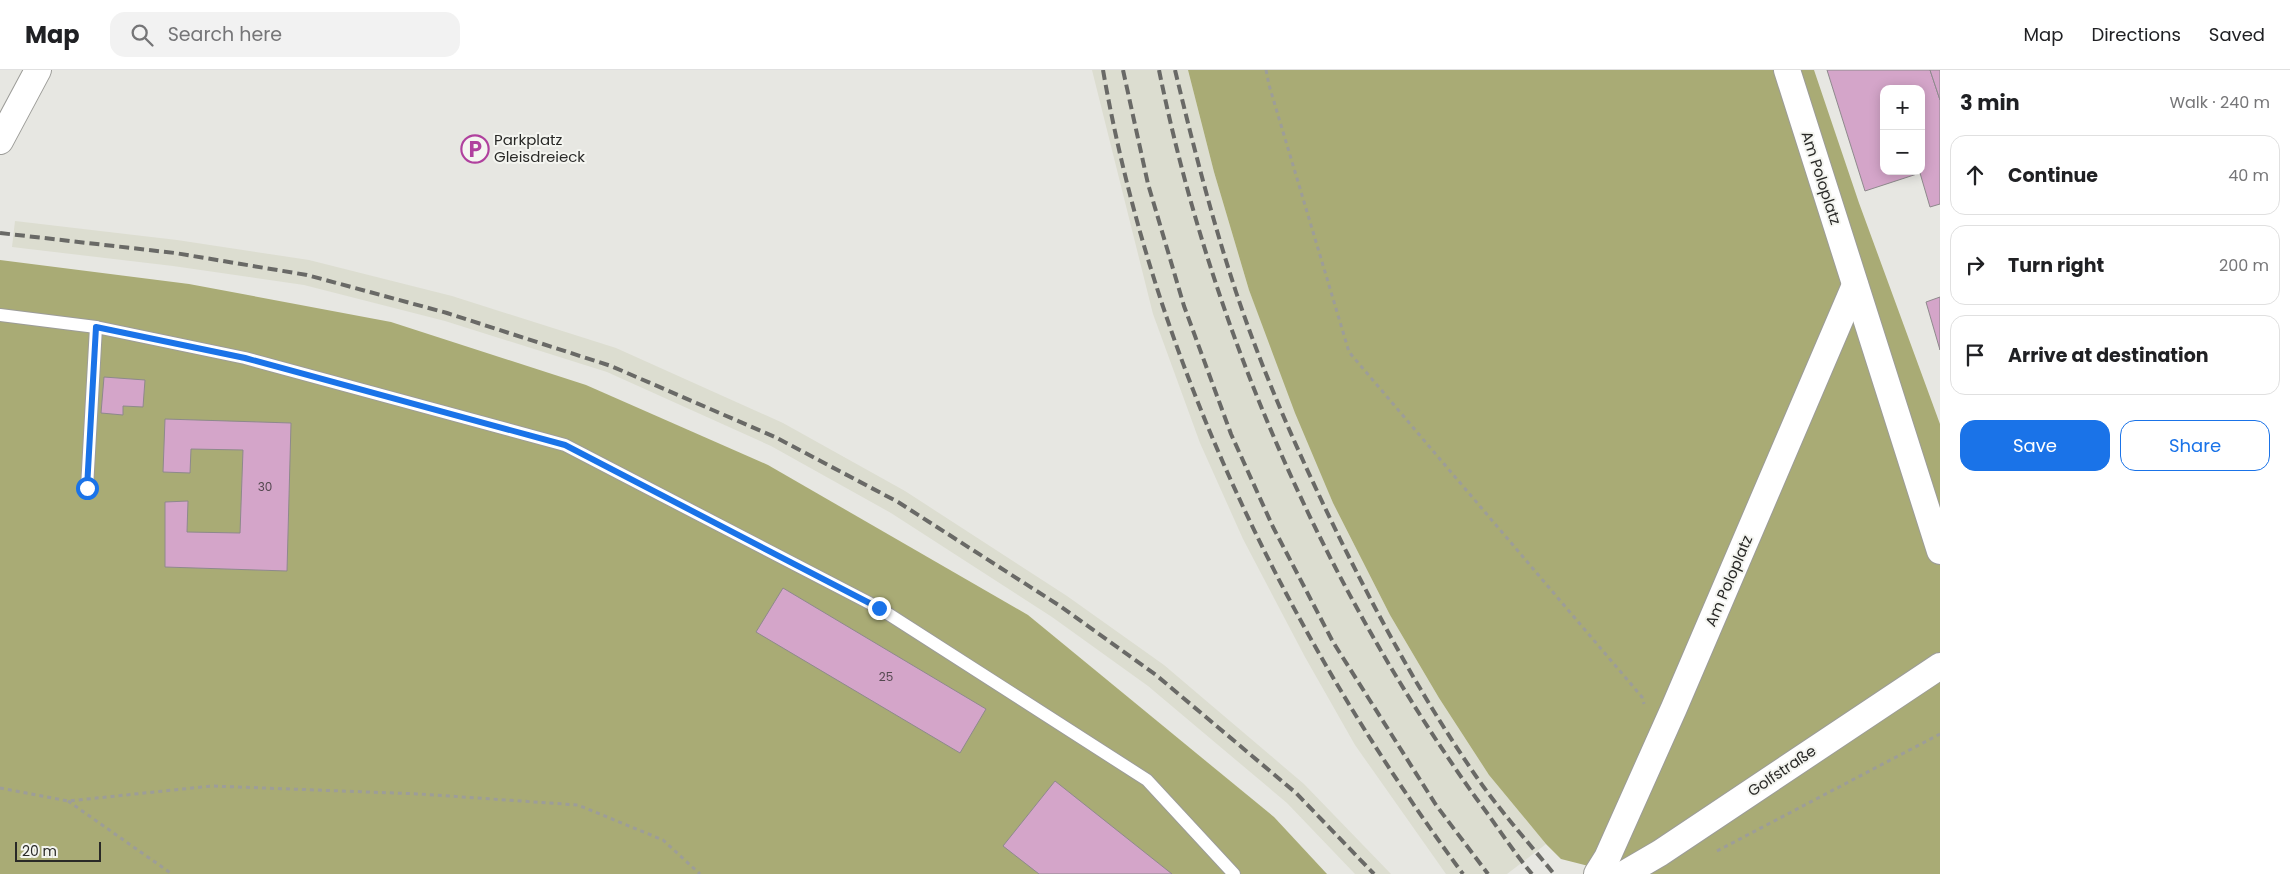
<!DOCTYPE html>
<html lang="en">
<head>
<meta charset="utf-8">
<style>
	body { margin:0; font-family:Poppins,sans-serif; background:#f2f2f2; color:#202124 }
	.controls { position:absolute; right:15px; top:15px; display:grid; overflow:hidden; border-radius:10px; box-shadow:0 2px 12px #0003 }
	.controls button { width:45px; height:45px; display:grid; place-items:center; padding:0; border:0; border-bottom:1px solid #e0e0e0; background:#fff; color:#202124; font:25px sans-serif }
	.scale { position:absolute; left:15px; bottom:12px; width:86px; box-sizing:border-box; padding-left:5px; border:2px solid #292927; border-top:0; font-size:14px; line-height:18px; white-space:nowrap; color:#292927; -webkit-text-stroke:4px #f4f5f0; paint-order:stroke }
	.stop { position:absolute; width:15px; height:15px; margin:-11px; border:4px solid #1a73e8; border-radius:50%; background:#fff }
	.stop.end { background:#1a73e8; border-color:#fff; box-shadow:0 1px 5px #0008 }
	.list { margin:0; padding:0; list-style:none }
	h2 { display:flex; justify-content:space-between; align-items:center; height:65px; margin:0; padding:0 20px; font-size:21px }
	h2 small { font-size:16px; font-weight:400; color:#757577 }
	.list li { display:grid; grid-template-columns:32px 1fr auto; gap:15px; align-items:center; box-sizing:border-box; height:80px; margin:0 10px 10px; padding:0 10px; border:1px solid #e0e0e0; border-radius:15px }
	.list b { display:block; font-size:19px; white-space:nowrap }
	.list em { font-size:16px; font-style:normal; color:#757577 }
	.actions { display:flex; gap:10px; padding:15px 20px }
	.actions a { flex:1; padding:11px 0; border:1px solid #1a73e8; border-radius:15px; text-align:center; font-size:18px; color:#1a73e8 }
	.actions .main { background:#1a73e8; color:#fff }
	.icon { flex:none; width:28px; height:28px; fill:none; stroke:currentColor; stroke-width:2; stroke-linecap:round; stroke-linejoin:round }
	.map { position:relative; flex:none; width:1940px; height:804px; overflow:hidden }
	header { display:flex; align-items:center; gap:30px; box-sizing:border-box; height:70px; padding:0 25px; background:#fff; border-bottom:1px solid #e0e0e0 }
	header strong { font-size:24px }
	nav { display:flex; gap:28px; margin-inline-start:auto; font-size:18px }
	.search { width:350px; height:45px; background:#f2f2f2; display:flex; align-items:center; gap:12px; box-sizing:border-box; padding:0 18px; border-radius:15px; color:#757577; font-size:19px }
	main { display:flex }
	aside { flex:1; background:#fff }
	.map>svg:first-child { display:block }
	.built { fill:#dcddd0 }
	.forest { fill:#a9ab75 }
	.building { fill:#d4a5c9; stroke:#8e898c; fill-rule:evenodd }
	.lines { fill:none; stroke-linecap:round; stroke-linejoin:round }
	.lane-casing { stroke:#9c9c98; stroke-width:14 }
	.street-casing { stroke:#9c9c98; stroke-width:28 }
	.path { stroke:#9d9d99; stroke-width:3; stroke-dasharray:4 4; stroke-linecap:butt }
	.lane { stroke:#fff; stroke-width:12 }
	.street { stroke:#fff; stroke-width:26 }
	.rail { stroke:#696966; stroke-width:4; stroke-dasharray:10 5; stroke-linecap:butt }
	.route { stroke:#1a73e8; stroke-width:6 }
	.labels { text-anchor:middle; stroke-width:4; stroke-linejoin:round; paint-order:stroke }
	.number-label { font-size:12px; fill:#544850 }
	.poi-label { font-size:15px; fill:#292927; stroke:#f4f5f0; text-anchor:start }
	.street-label { font-size:15px; fill:#292927; stroke:#f4f5f0 }
</style>
</head>
<body>
<header>
<strong>Map</strong>
<div class="search"><svg class="icon" aria-label="search" viewBox="0 0 24 24"><circle cx="10" cy="10" r="6"/><path d="M15 15l6 6"/></svg>Search here</div>
<nav><a>Map</a><a>Directions</a><a>Saved</a></nav>
</header>
<main>
<div class="map">
<svg width="1940" height="804" viewBox="0 0 1940 804">
	<rect width="100%" height="100%" fill="#e7e7e2"/>
	<g class="built">
		<path d="M1092,0H1188L1214,102L1249,220L1333,433L1390,545L1439,628L1489,705L1546,774L1507,804H1446L1355,675L1305,587L1243,469L1200,373L1153,244Z"/>
		<path d="M15,151L177,170L309,190L452,226L616,278L783,353L905,421L1067,526L1164,595L1304,714L1391,804H1355L1287,733L1148,616L1052,547L891,443L771,376L607,302L445,251L304,215L173,196L12,177Z"/>
	</g>
	<g class="forest">
		<path d="M1188,0H1814L1859,133L1940,354V804H1620L1561,789L1546,774L1489,705L1439,628L1390,545L1333,433L1295,343L1249,220L1214,102Z"/>
		<path d="M0,190L189,214L391,252L586,315L768,395L1028,545L1274,747L1327,804H0Z"/>
	</g>
	<g class="building">
		<path d="M1827,0H1930L1940,30V134L1930,137L1920,103L1865,121ZM1884,19H1921V101H1884Z"/>
		<path d="M1930,0H1940V30Z"/>
		<path d="M1940,227V280L1926,232Z"/>
		<path d="M104,307L145,310L143,337L123,336V345L101,343Z"/>
		<path d="M165,349L291,353L287,501L165,497V432L188,431L187,462L240,463L243,380L191,379L190,403L163,402Z"/>
		<path d="M783,518L986,639L960,683L756,562Z"/>
		<path d="M1055,711L1172,804H1039L1003,776Z"/>
	</g>
	<g class="lines">
		<g class="lane-casing">
			<g id="lane">
				<path d="M0,245L96,257L245,288L565,375L879,538L1147,710L1234,804"/>
				<path d="M87,418L96,257"/>
			</g>
		</g>
		<g class="street-casing">
			<g id="street">
				<path d="M1787,0L1940,481"/>
				<path d="M0,71L38,0"/>
				<path d="M1597,804L1607,788L1674,638L1855,215"/>
				<path d="M1624,804L1660,783L1940,596"/>
			</g>
		</g>
		<g class="path">
			<path d="M1266,0L1269,15L1349,282L1642,627L1644,634"/>
			<path d="M0,718L68,731L212,716L420,724L578,735L663,770L700,804"/>
			<path d="M68,731L172,804"/>
			<path d="M1717,781L1940,664"/>
		</g>
		<use href="#lane" class="lane"/>
		<use href="#street" class="street"/>
		<g class="rail">
			<path d="M1103,0C1154,292 1288,567 1463,804"/>
			<path d="M1123,0L1148,114L1184,236L1231,364L1273,457L1333,572L1436,735L1488,804"/>
			<path d="M1159,0C1212,260 1322,512 1476,728C1495,753 1512,780 1532,804"/>
			<path d="M1175,0C1193,75 1212,149 1236,222C1266,312 1305,398 1347,483C1386,561 1428,637 1478,709C1501,742 1529,773 1554,804"/>
			<path d="M0,163L175,183L307,205L447,243L611,296L775,367L898,432L1060,536L1156,605L1296,723L1374,804"/>
		</g>
	</g>
	<g class="lines">
		<path class="route" d="M87,418L96,257L245,288L565,375L879,538"/>
	</g>
	<defs>
		<g id="parking-ring" transform="scale(1.4375)"><circle r="9.5" fill="#f4f5f0" stroke="#b0419e" stroke-width="1.5"/><path d="M-3.5-5.5H1a3.5 3.5 0 0 1 0 7H-1V5.5H-3.5ZM-1-3.4V-.6H.8a1.4 1.4 0 0 0 0-2.8Z" fill="#b0419e"/></g>
	</defs>
	<g fill-rule="evenodd">
		<use href="#parking-ring" x="475" y="79"/>
	</g>
	<g class="labels">
		<g class="number-label">
			<text x="265" y="421">30</text>
			<text x="886" y="611">25</text>
		</g>
		<g class="poi-label">
			<text x="494" y="75">Parkplatz<tspan x="494" dy="17">Gleisdreieck</tspan></text>
		</g>
		<g class="street-label">
			<text transform="translate(1821 108) rotate(72)" y="5">Am Poloplatz</text>
			<text transform="translate(1729 511) rotate(-67)" y="5">Am Poloplatz</text>
			<text transform="translate(1782 701) rotate(-34)" y="5">Golfstraße</text>
		</g>
	</g>
</svg>
<div class="controls">
<button>+</button>
<button>−</button>
</div>
<div class="scale">20 m</div>
<div class="stop" style="left:87px;top:418px"></div>
<div class="stop end" style="left:879px;top:538px"></div>
</div>
<aside>
<h2>3 min<small>Walk · 240 m</small></h2>
<ul class="list">
<li><svg class="icon" aria-label="ahead" viewBox="0 0 24 24"><path d="M12 20V5M6 11l6-6 6 6"/></svg><div><b>Continue</b></div><em>40 m</em></li>
<li><svg class="icon" aria-label="right" viewBox="0 0 24 24"><path d="M7 20v-9h11M14 6l5 5-5 5"/></svg><div><b>Turn right</b></div><em>200 m</em></li>
<li><svg class="icon" aria-label="arrive" viewBox="0 0 24 24"><path d="M6 21V4h12l-3 4 3 4H6"/></svg><div><b>Arrive at destination</b></div></li>
</ul>
<div class="actions"><a class="main">Save</a><a>Share</a></div>
</aside>
</main>
</body>
</html>
